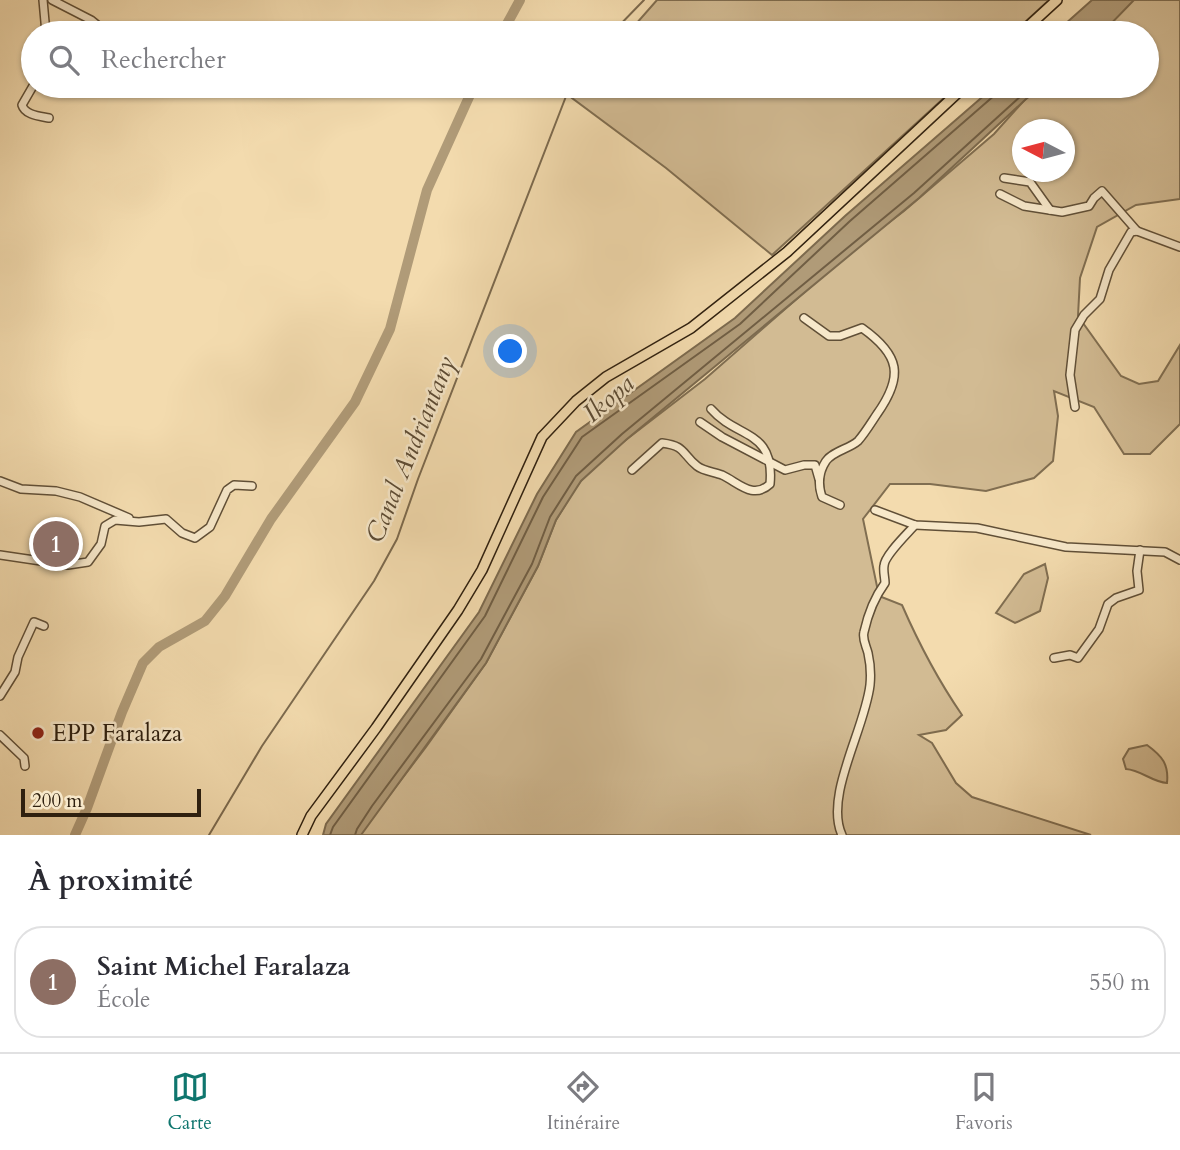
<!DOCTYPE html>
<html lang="fr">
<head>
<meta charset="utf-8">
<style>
	body { margin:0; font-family:Cardo,serif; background:#f7f7f7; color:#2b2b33 }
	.compass { position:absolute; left:1012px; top:119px; width:63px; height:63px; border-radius:50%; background:#fff; box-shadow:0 2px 5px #0004; rotate:276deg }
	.scale { position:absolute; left:21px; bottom:18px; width:180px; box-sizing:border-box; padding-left:7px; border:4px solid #2f200f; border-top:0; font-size:19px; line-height:24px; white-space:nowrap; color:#2f200f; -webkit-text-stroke:5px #f7e8ca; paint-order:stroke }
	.you { position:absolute; left:511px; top:352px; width:24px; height:24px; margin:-18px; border:5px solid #fff; border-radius:50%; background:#1a73e8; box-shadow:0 0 0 10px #1a73e833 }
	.badge { display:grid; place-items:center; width:46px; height:46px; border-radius:50%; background:#0f766e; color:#fff; font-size:23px; font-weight:700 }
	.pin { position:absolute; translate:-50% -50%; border:4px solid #fff; box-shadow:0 2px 7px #0006 }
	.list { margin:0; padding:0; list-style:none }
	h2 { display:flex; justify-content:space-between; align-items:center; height:91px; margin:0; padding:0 28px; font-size:30px }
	h2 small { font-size:23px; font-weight:400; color:#7c7c81 }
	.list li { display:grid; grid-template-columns:46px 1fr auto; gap:21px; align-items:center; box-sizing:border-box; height:112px; margin:0 14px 14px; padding:0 14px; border:2px solid #e1e1e2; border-radius:28px }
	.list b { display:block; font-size:26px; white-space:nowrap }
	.list p { margin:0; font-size:23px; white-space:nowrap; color:#7c7c81 }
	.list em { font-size:23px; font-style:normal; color:#7c7c81 }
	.icon { flex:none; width:38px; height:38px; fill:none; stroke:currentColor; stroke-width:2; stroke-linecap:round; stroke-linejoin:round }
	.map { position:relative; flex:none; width:1180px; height:835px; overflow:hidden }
	.search { position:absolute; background:#fff; box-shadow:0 2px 5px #0004; left:21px; right:21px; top:21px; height:77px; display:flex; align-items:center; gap:18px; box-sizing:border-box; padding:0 24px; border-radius:38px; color:#7c7c81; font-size:26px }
	.sheet { height:217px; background:#fff }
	nav { display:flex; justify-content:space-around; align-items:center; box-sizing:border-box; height:98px; border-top:2px solid #e1e1e2; background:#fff; font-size:19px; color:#7c7c81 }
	nav a { display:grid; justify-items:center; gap:4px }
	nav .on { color:#0f766e }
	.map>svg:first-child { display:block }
	.green { fill:#d2bb93; stroke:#806e51; stroke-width:2; fill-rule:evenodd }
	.water { fill:#b09b78; stroke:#7c6a4e; stroke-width:2 }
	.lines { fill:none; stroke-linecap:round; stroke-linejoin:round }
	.shore { stroke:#705e44; stroke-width:2 }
	.stream { stroke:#7c6a4e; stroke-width:2 }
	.river { stroke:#b09b78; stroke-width:10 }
	.minor-casing { stroke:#604f37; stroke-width:10 }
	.major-casing { stroke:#2f200f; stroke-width:12 }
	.minor { stroke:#f7e8ca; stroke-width:7 }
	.major { stroke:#f3dbae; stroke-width:9 }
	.poi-dot { fill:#8f2418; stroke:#f7e8ca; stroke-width:2.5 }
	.labels { text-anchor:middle; stroke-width:5; stroke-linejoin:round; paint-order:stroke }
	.poi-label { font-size:24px; fill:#2f200f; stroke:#f7e8ca; text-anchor:start }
	.water-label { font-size:26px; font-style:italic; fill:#5c4b34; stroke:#f7e8ca }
</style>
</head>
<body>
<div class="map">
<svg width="1180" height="835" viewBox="0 0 1180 835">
	<rect width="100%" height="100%" fill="#f3dbae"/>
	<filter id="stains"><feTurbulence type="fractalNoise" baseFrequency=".00286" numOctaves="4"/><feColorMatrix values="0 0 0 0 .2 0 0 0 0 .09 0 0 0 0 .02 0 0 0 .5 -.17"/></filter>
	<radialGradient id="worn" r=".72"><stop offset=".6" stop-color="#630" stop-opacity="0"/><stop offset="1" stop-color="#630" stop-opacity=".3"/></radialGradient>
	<g class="green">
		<path d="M657,0H1049L1013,33H628Z"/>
		<path d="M1131,0H1180V199L1136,205L1097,227L1080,278L1078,316L1121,376L1139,384L1158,381L1180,345V424L1150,454H1124L1094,407L1054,391L1058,416L1053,461L1034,478L986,491L930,484H890L863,519L879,596L902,605C919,644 938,680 962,715L946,730L919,735L932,743L956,783L972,797L1091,835H355L378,810L426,747L486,663L538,566L556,520L575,489L592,466L705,379L854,249L904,211L994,134L1030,94L1042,86H1147V33H1102ZM1023,130H1064V172H1023Z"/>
		<path d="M582,86H957L772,255L666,168L572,98Z"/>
		<path d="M1045,564L1048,578L1040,611L1015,623L996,613L1024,574Z"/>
		<path d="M1147,745C1162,756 1169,764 1167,783C1152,782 1141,770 1126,769L1123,759L1129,749Z"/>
	</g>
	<g class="water">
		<path d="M1092,0H1134L1102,33H1055Z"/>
		<path d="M995,86H1044L1026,99L919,198L627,439L581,481L556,520L538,566L486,663L361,835H323L326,824L479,612L537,494L576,432L735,318L845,216Z"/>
	</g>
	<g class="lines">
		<g class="shore">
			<path d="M330,835L333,827L485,616L543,497L582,437L740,324L850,221L996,94L999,86"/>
			<path d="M355,835L357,829L372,806L481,659L532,564L550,517L576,476L622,434L914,193L1032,86"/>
		</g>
		<g class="stream">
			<path d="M612,33L644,0"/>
			<path d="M209,835L262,746L374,581L397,539L418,479L570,86"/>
		</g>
		<g class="river">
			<path d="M502,33L520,0"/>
			<path d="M75,835L87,808L122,712L143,663L159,647L205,621L225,596L271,519L355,402L390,329L427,190L474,86"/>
		</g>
		<g class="minor-casing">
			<g id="minor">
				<path d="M43,0L46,33"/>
				<path d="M52,0L91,20L107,33"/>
				<path d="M33,86L22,105C25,115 39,116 49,118"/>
				<path d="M1004,178L1030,182L1050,210"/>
				<path d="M1000,194L1024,206L1062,212L1089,206L1094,198L1102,191L1137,231"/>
				<path d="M804,318L829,336H840L862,328C900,355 904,376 877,414C871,423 865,433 858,441C849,449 833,451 826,461C818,473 818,485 822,497L840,505"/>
				<path d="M1075,407L1070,375L1075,330L1084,315L1100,299L1109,270L1131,232L1137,231L1180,247"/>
				<path d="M700,422L722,437L785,470L804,465H815L819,479"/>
				<path d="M632,470L662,443C686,446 681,453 697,466C703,471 714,472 722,475C739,483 753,500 770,484C775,429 737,439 711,409"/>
				<path d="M0,481L21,489L56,491L80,497L129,518"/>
				<path d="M875,510L915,525L977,528L1066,547L1165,552L1180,560"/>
				<path d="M0,555L68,565L88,562L101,544L105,526L115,520L139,522L166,519L182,533L195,538L210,527L227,490L234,485L252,486"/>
				<path d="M1054,658L1070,655L1078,658L1099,629L1108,604L1116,598L1139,590L1137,571L1140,550"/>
				<path d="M0,696L15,672L18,657L34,622L44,626"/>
				<path d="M0,735L24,758L25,766"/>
				<path d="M842,835C824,796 865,729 870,685C871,675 870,662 868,653C866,645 862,639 864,632C868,614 874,598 885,583C885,578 883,571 884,566C884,556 907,534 915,525"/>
			</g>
		</g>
		<g class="major-casing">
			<g id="major">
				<path d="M1021,33L1057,0"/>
				<path d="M302,835L311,816L376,728L458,610L482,570L542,437L576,401L606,377L691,328L787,252L965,86"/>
			</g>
		</g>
		<use href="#minor" class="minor"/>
		<use href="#major" class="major"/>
	</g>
	<circle class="poi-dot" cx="38" cy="733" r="7"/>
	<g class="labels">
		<g class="poi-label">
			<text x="52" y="741">EPP Faralaza</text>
		</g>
		<g class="water-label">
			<text transform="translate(608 398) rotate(-41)" y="9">Ikopa</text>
			<text transform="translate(410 449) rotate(-68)" y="9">Canal Andriantany</text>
		</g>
	</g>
	<rect width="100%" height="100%" filter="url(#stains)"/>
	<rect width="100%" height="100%" fill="url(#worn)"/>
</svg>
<svg class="compass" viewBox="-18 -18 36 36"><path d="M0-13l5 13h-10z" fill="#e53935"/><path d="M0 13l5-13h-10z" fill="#7c7c81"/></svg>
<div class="scale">200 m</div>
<div class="you"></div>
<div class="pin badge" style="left:56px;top:544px;background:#8d6e63">1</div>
<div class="search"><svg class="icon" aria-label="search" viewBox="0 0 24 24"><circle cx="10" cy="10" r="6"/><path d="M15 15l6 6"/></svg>Rechercher</div>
</div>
<section class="sheet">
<h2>À proximité<small></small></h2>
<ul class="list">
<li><span class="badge" style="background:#8d6e63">1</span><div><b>Saint Michel Faralaza</b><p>École</p></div><em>550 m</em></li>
</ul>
</section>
<nav>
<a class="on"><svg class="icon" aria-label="map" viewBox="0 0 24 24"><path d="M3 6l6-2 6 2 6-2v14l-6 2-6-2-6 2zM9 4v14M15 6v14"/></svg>Carte</a>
<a><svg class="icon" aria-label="directions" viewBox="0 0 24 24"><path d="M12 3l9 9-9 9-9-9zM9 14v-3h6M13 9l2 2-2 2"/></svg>Itinéraire</a>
<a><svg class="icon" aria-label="saved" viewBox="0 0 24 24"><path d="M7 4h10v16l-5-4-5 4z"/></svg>Favoris</a>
</nav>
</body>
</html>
